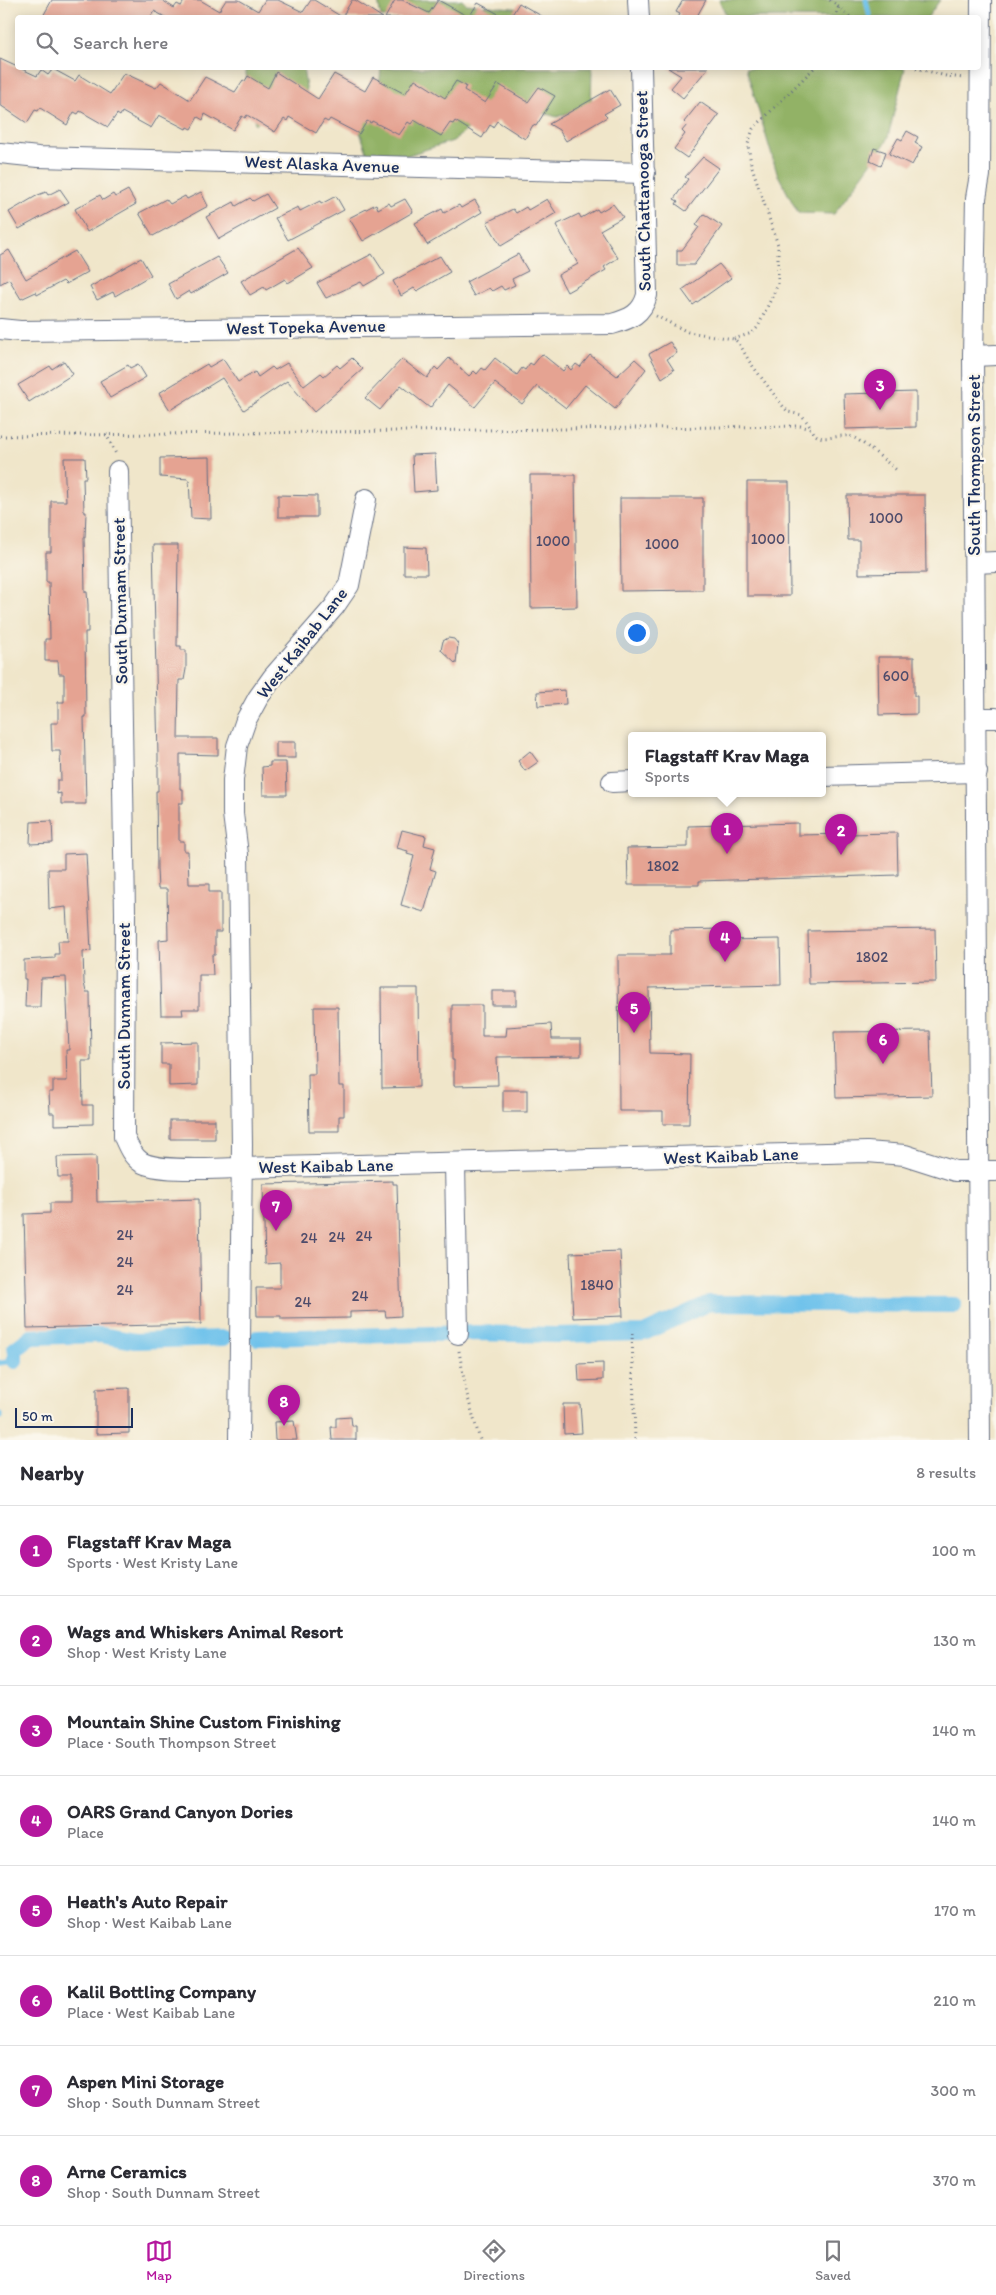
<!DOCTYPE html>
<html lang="en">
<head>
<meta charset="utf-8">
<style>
	body { margin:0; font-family:Itim,sans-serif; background:#f7f7f7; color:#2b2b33 }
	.scale { position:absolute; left:15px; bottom:12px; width:118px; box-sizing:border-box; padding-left:5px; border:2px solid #1b2f5e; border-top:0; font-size:14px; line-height:18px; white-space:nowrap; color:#1b2f5e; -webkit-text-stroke:4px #fbf7ec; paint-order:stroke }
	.you { position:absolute; left:636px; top:632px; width:18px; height:18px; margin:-12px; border:4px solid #fff; border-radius:50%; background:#1a73e8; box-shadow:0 0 0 8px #1a73e833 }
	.badge { display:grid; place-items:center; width:32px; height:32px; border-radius:50%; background:#b5179e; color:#fff; font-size:16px; font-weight:700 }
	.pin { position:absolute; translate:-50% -41px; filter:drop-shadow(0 1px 2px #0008) }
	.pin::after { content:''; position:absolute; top:26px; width:18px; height:15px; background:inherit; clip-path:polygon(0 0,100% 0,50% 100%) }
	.popup { position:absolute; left:628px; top:732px; width:198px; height:65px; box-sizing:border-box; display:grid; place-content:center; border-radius:5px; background:#fff; filter:drop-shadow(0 1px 4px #0005); font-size:16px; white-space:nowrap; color:#7c7c81 }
	.popup b { font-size:19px; color:#2b2b33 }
	.popup::after { content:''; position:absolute; left:50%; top:100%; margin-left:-10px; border:10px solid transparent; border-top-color:#fff }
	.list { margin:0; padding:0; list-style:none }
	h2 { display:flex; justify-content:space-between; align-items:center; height:65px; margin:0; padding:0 20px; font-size:21px }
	h2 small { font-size:16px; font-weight:400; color:#7c7c81 }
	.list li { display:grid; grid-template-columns:32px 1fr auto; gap:15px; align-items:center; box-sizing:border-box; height:90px; padding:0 20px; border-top:1px solid #e1e1e2 }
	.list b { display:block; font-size:19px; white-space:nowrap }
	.list p { margin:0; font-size:16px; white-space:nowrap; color:#7c7c81 }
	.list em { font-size:16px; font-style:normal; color:#7c7c81 }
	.icon { flex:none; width:28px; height:28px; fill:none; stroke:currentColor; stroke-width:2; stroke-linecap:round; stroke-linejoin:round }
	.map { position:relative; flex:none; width:996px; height:1440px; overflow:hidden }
	.search { position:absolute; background:#fff; box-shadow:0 2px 12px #0003; left:15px; right:15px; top:15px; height:55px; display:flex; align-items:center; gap:12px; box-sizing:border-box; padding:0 18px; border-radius:5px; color:#7c7c81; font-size:19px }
	.sheet { height:785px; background:#fff }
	nav { display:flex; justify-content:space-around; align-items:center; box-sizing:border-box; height:70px; border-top:1px solid #e1e1e2; background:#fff; font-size:14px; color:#7c7c81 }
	nav a { display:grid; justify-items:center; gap:2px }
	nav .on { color:#b5179e }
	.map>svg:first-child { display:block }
	.forest { fill:#92b266; stroke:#567062 }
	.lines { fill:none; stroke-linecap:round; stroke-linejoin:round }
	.stream { stroke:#6fc2eb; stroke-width:5 }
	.canal { stroke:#6fc2eb; stroke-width:16 }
	.building { fill:#e5a392 }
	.minor-casing { stroke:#666f84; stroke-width:22 }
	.path { stroke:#666f84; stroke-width:3; stroke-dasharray:1 4; stroke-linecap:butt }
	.minor { stroke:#fff; stroke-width:20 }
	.labels { text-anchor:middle; stroke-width:4.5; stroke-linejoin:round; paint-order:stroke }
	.number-label { font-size:15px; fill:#4e4c6b }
	.street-label { font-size:18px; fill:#1b2f5e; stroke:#fbf7ec }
</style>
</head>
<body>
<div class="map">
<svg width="996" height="1440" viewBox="0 0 996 1440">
	<rect width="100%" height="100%" fill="#fbf7ec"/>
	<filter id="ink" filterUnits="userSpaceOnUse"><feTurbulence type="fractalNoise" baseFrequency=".02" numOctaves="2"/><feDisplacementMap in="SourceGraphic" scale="10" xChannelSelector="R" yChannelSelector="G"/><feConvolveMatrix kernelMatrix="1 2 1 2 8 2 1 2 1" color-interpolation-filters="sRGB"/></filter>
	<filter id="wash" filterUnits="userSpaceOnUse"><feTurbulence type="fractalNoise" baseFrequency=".0096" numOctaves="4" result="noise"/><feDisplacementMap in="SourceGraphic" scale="20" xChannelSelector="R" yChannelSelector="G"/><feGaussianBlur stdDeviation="1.12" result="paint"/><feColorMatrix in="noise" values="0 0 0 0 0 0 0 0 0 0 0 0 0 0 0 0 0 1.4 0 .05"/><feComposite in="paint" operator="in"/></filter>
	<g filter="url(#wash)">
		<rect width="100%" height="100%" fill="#f0e6ca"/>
		<g class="forest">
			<path d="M378,0H462L466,4L524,9L545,17H381Z"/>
			<path d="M719,0H940L927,18L727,17Z"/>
			<path d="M245,68H303L308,101L255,124Z"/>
			<path d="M381,68H592L591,104L557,117L527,108L485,115L453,141L405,156L368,155L356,121L379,89Z"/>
			<path d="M746,68H905L887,141L834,214L798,213L777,173Z"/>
		</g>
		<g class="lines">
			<g class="stream">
				<path d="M866,0L870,18"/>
				<path d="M0,1363L15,1361"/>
				<path d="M0,1414V1417"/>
			</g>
			<g class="canal">
				<path d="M257,1338L477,1333L555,1335L644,1333L709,1303L954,1305"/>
				<path d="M15,1361V1349L31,1337L101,1335L135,1341L224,1338"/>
			</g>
		</g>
		<g id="blocks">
			<g class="building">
				<path d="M52,0H162L174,8L177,4L181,6L185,0H200L219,11L226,0H239L258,11L265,0H278L303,12L311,0H314L342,17L352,0H355L383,18H167L154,11L150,18H42Z"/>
				<path d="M395,0H402L429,13L438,0L469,17L478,3L506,18H385Z"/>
				<path d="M683,0H706L696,18H678L680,14L676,12Z"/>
				<path d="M519,3L545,18H510Z"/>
				<path d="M0,59L37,76L41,70L48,75L53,69L75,81L79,75L110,94L124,73L156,88L161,82L190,100L205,77L235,92L243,80L245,81L248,76L268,88L276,72L318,99L334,74L365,91L373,77L405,94L415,79L445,98L456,81L466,86L464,90L485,103L498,84L528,102L539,87L555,96L536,126L533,125L525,139L497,121L493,127L490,125L482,138L455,121L453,124L450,123L441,136L414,120L411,124L408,122L399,135L372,121L371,123L367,121L359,134L330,119L328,122L324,120L316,133L289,117L287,121L284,119L275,132L247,115L245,118L242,116L233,130L205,114L203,120L198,117L191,129L187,127L186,129L159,115L151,128L122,112L120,116L117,114L108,127L80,111L78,114L74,112L67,125L40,108L38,111L35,110L27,123L0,105Z"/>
				<path d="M668,68H708L683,98L671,88L681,76Z"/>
				<path d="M610,89L620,105L604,114L607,117L566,141L559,130L549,124Z"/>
				<path d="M700,102L719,115L687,158L674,149L685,134L682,131L687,125L684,122Z"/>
				<path d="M907,131L918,137L915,143L922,147L912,165L889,154L898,138L902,140Z"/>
				<path d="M874,148L886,152L881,166L870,161Z"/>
				<path d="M703,157L719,168L686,211L676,204L678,201L674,199L688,179L685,177Z"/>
				<path d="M60,189L69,202L19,229L9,212L38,195L46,192L48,195Z"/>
				<path d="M128,190L136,204L87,232L75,209L100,195L103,200L113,194L115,197Z"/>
				<path d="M201,192L208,206L153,236L139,213L166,199L170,204L185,196L187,199Z"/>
				<path d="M266,194L275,208L219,239L206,217L234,202L236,206L250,198L253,201Z"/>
				<path d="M336,196L344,210L288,240L275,218L298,207L300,211L320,201L321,204Z"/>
				<path d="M405,199L413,212L363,241L349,218L376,204L378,209L389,203L391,206Z"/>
				<path d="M547,199L556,213L501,246L487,222L513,209L516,213L526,207L528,210Z"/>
				<path d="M475,200L482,212L427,245L415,223L442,209L444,213L459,205L461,208Z"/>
				<path d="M613,204L623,217L600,230L618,258L604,267L606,270L567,292L558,275L578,264L556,225L579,214L581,218L597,209L599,212Z"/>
				<path d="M704,214L722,226L694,265H677V250H682L699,227L696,225Z"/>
				<path d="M298,248L313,268L288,283L285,279L266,290L264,287L250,295L241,281Z"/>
				<path d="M9,250L26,279L75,251L88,272L66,284L63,281L37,295L36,292L21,299L9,279L0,284V255Z"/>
				<path d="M372,254L385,274L364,286L361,282L326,298L317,283Z"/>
				<path d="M518,254L528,271L512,279L515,285L504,290L501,286L492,291L489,288L474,296L466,282Z"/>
				<path d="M440,256L450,272L417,291L414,288L401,296L393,281Z"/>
				<path d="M217,257L228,273L191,294L189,291L176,299L168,284Z"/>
				<path d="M141,258L151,275L115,296L113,292L97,300L90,287Z"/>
				<path d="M719,264L731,278L693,305L682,290Z"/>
				<path d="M670,342L677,353L667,359L674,370L662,378L649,354Z"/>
				<path d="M542,354L563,371L567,366L571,370L576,364L580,367L590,355L617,376L635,359L646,369L615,409L585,385L566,408L537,386L522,404L495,383L475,407L448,385L430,408L401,385L380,410L365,398L402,359L427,378L435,367L438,370L449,358L469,376L474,371L477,374L482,368L485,370L495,358L517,375L522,368L525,370L530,363L533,365Z"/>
				<path d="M352,358L363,369L314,412L287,381L244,410L222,378L170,410L159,393L207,364L209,367L223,359L238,382L255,372L258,377L272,367L275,370L287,363L304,386L321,373L324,376L337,365L340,368Z"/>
				<path d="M64,361L73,374L29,402L18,385L50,366L52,369Z"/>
				<path d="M138,364L146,377L110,398L100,381L128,365L130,368Z"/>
				<path d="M916,392V427L845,429L844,394Z"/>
				<path d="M435,454L437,490L414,492L412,455Z"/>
				<path d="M210,457L211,519L191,518L189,479L160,477V458Z"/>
				<path d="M64,458H85L86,478H83L84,512H86L85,537H84L85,592H87L88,605V632H85L86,717H84L86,804H61V793L57,794V780H61L60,751H52L51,723H58V702H64V674H59L58,661H45V639H50L49,582H46V552H51V501H66Z"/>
				<path d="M530,475H575L577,607L531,608Z"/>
				<path d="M747,482H789L790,596H747Z"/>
				<path d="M278,495L317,496V517H278Z"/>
				<path d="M847,495H925L926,573L859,574V540H848Z"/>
				<path d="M620,498H703V590L621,591Z"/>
				<path d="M153,545H178L177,646H181V650H186V669L184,680H179L178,738H218V755L180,754V789H183V803H179V841H184V851H188L189,884H209V892H221V932H215V955H212L213,975H199V1009H182L183,1015H161L159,940L168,939L167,889H158L157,869L156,791H158V756Z"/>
				<path d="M404,547L426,548L427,574H404Z"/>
				<path d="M448,638L454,639L458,644L456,664L441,650L443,641Z"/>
				<path d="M878,657H914V696H917V714L879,715Z"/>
				<path d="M565,690L566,704L538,706L537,692Z"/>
				<rect x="276" y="742" width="19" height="16"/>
				<path d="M530,751L538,762L525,771L518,761Z"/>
				<path d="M270,762H286L287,795H263L262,767L270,766Z"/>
				<path d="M52,821L53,843L30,844L31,822Z"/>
				<path d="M798,823V835L897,833L898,875L699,881V885H628L627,848L688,847V826Z"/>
				<path d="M402,830L426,836L424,845L435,848L430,869L436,871L424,912L401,905L414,856L407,854L408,851L397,848Z"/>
				<path d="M86,853L91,951L83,952L84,983L86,992H90L91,1061H82L83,1105H93V1124L54,1125V1113H50L49,1092H53V1081H67L66,1050H69L66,977L41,978L40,1007H25L26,979H24V960L55,958V954H59L58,941H68L66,907L49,909L48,869H64V854Z"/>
				<path d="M724,929V940L780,939L781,985L649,988L650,1053L690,1054L689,1124H663V1111H619L618,955H670V930Z"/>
				<path d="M935,929L936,982L809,984L808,931Z"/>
				<path d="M381,988H418L419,1087L382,1088Z"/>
				<rect x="492" y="991" width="24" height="14"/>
				<path d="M452,1005H482V1036H506L507,1027L551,1024L552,1039H581V1056L497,1057L498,1085L454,1086V1060H452Z"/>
				<path d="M314,1007H338L339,1086H344V1116H339V1131H309L308,1074H315Z"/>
				<path d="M930,1031L932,1096L836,1098L834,1032Z"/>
				<path d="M198,1042V1085L169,1086V1064H161V1043Z"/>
				<rect x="503" y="1090" width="24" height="22"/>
				<rect x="170" y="1120" width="45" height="19"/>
				<path d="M96,1156L97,1202L199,1199L201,1324L27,1328L24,1214L50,1213V1203H70V1177H58L57,1157Z"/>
				<path d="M393,1181V1184H397L401,1316L386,1317L385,1311L350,1312V1318L281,1319V1316H257L256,1288H280V1263L265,1264L263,1184Z"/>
				<path d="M620,1251L623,1316L573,1318L570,1253Z"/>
				<path d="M603,1363V1380L579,1381L578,1364Z"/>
				<path d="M129,1388V1433L96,1434V1389Z"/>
				<path d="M563,1404H580L582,1433L564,1434Z"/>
				<path d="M351,1417L352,1426H356V1440H332L331,1427H336V1418Z"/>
				<path d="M294,1421L297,1440H275L274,1422Z"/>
			</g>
		</g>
	</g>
	<g filter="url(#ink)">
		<use href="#blocks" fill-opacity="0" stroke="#666f84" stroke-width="1"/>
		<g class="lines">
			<g class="minor-casing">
				<g id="minor">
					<path d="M638,0L639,18"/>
					<path d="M0,153L38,157L645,173"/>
					<path d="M0,329L20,331L612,324C630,319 642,314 647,295L641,68"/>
					<path d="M973,356L996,355"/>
					<path d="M118,471L125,913L124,1137C128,1146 132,1156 141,1162C159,1173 219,1168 242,1168L867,1152L905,1155L955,1171H996"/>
					<path d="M975,563L996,562"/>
					<path d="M976,718H996"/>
					<path d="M822,776L977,772"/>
					<path d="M612,782L632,781"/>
					<path d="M455,1163L458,1334"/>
					<path d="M239,1440L242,1145L238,854L233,814V780L237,746L246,720L258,698L273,677L334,607L349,585L366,499"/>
					<path d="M980,1440L973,356L976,198L980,175L981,0"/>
				</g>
			</g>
			<g class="path">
				<path d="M830,0L851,18"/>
				<path d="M835,18L839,6"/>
				<path d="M916,68L946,76L964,78"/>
				<path d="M656,316L688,332L734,339L739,343L749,361L782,405L788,412L802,415L811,428"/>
				<path d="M734,339L752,333L758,327L778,284V245L751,164L748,144L753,129L814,68"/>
				<path d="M106,434L117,456"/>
				<path d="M0,436L800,426L812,429C817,445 837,434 850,436C859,438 889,464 898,471"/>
				<path d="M632,1333L635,1440"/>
				<path d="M459,1351L466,1391L480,1440"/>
			</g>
			<use href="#minor" class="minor"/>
		</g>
	</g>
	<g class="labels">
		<g class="number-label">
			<text x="886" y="523">1000</text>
			<text x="768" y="544">1000</text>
			<text x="553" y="546">1000</text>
			<text x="662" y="549">1000</text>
			<text x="896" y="681">600</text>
			<text x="663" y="871">1802</text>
			<text x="872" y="962">1802</text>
			<text x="125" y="1240">24</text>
			<text x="364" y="1241">24</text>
			<text x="337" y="1242">24</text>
			<text x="309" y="1243">24</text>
			<text x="125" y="1267">24</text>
			<text x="597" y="1290">1840</text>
			<text x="125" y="1295">24</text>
			<text x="360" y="1301">24</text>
			<text x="303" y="1307">24</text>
		</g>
		<g class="street-label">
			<text transform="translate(322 164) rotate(2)" y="6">West Alaska Avenue</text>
			<text transform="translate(643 191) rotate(-91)" y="6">South Chattanooga Street</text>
			<text transform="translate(306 327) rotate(-1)" y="6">West Topeka Avenue</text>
			<text transform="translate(974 465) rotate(-90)" y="6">South Thompson Street</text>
			<text transform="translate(120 601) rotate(-91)" y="6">South Dunnam Street</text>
			<text transform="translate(302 643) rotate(-52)" y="6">West Kaibab Lane</text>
			<text transform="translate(124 1006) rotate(-90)" y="6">South Dunnam Street</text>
			<text transform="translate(731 1156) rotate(-2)" y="6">West Kaibab Lane</text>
			<text transform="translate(326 1166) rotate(-1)" y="6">West Kaibab Lane</text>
		</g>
	</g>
</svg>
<div class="scale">50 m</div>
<div class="you"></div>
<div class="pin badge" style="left:727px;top:854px">1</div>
<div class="popup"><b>Flagstaff Krav Maga</b>Sports</div>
<div class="pin badge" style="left:841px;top:855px">2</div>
<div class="pin badge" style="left:880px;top:410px">3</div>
<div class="pin badge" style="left:725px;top:962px">4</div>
<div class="pin badge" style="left:634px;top:1033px">5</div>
<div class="pin badge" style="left:883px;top:1064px">6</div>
<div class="pin badge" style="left:276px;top:1231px">7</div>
<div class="pin badge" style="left:284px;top:1426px">8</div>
<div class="search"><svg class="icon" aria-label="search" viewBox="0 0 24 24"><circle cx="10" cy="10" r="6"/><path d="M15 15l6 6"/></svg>Search here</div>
</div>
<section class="sheet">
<h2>Nearby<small>8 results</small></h2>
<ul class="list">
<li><span class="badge">1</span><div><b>Flagstaff Krav Maga</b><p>Sports · West Kristy Lane</p></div><em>100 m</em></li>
<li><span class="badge">2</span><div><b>Wags and Whiskers Animal Resort</b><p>Shop · West Kristy Lane</p></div><em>130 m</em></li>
<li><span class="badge">3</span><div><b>Mountain Shine Custom Finishing</b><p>Place · South Thompson Street</p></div><em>140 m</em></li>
<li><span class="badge">4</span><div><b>OARS Grand Canyon Dories</b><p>Place</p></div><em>140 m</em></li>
<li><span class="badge">5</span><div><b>Heath's Auto Repair</b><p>Shop · West Kaibab Lane</p></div><em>170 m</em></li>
<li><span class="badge">6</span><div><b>Kalil Bottling Company</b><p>Place · West Kaibab Lane</p></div><em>210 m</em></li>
<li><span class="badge">7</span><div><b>Aspen Mini Storage</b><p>Shop · South Dunnam Street</p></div><em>300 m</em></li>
<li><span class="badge">8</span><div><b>Arne Ceramics</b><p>Shop · South Dunnam Street</p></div><em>370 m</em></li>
</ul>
</section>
<nav>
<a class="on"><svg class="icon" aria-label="map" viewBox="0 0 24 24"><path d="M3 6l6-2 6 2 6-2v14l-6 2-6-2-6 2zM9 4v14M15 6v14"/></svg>Map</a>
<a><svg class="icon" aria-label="directions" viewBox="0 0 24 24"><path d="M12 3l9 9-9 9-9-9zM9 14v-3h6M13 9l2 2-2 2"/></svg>Directions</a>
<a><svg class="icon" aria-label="saved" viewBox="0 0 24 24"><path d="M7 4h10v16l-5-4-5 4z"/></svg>Saved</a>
</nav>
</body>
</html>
